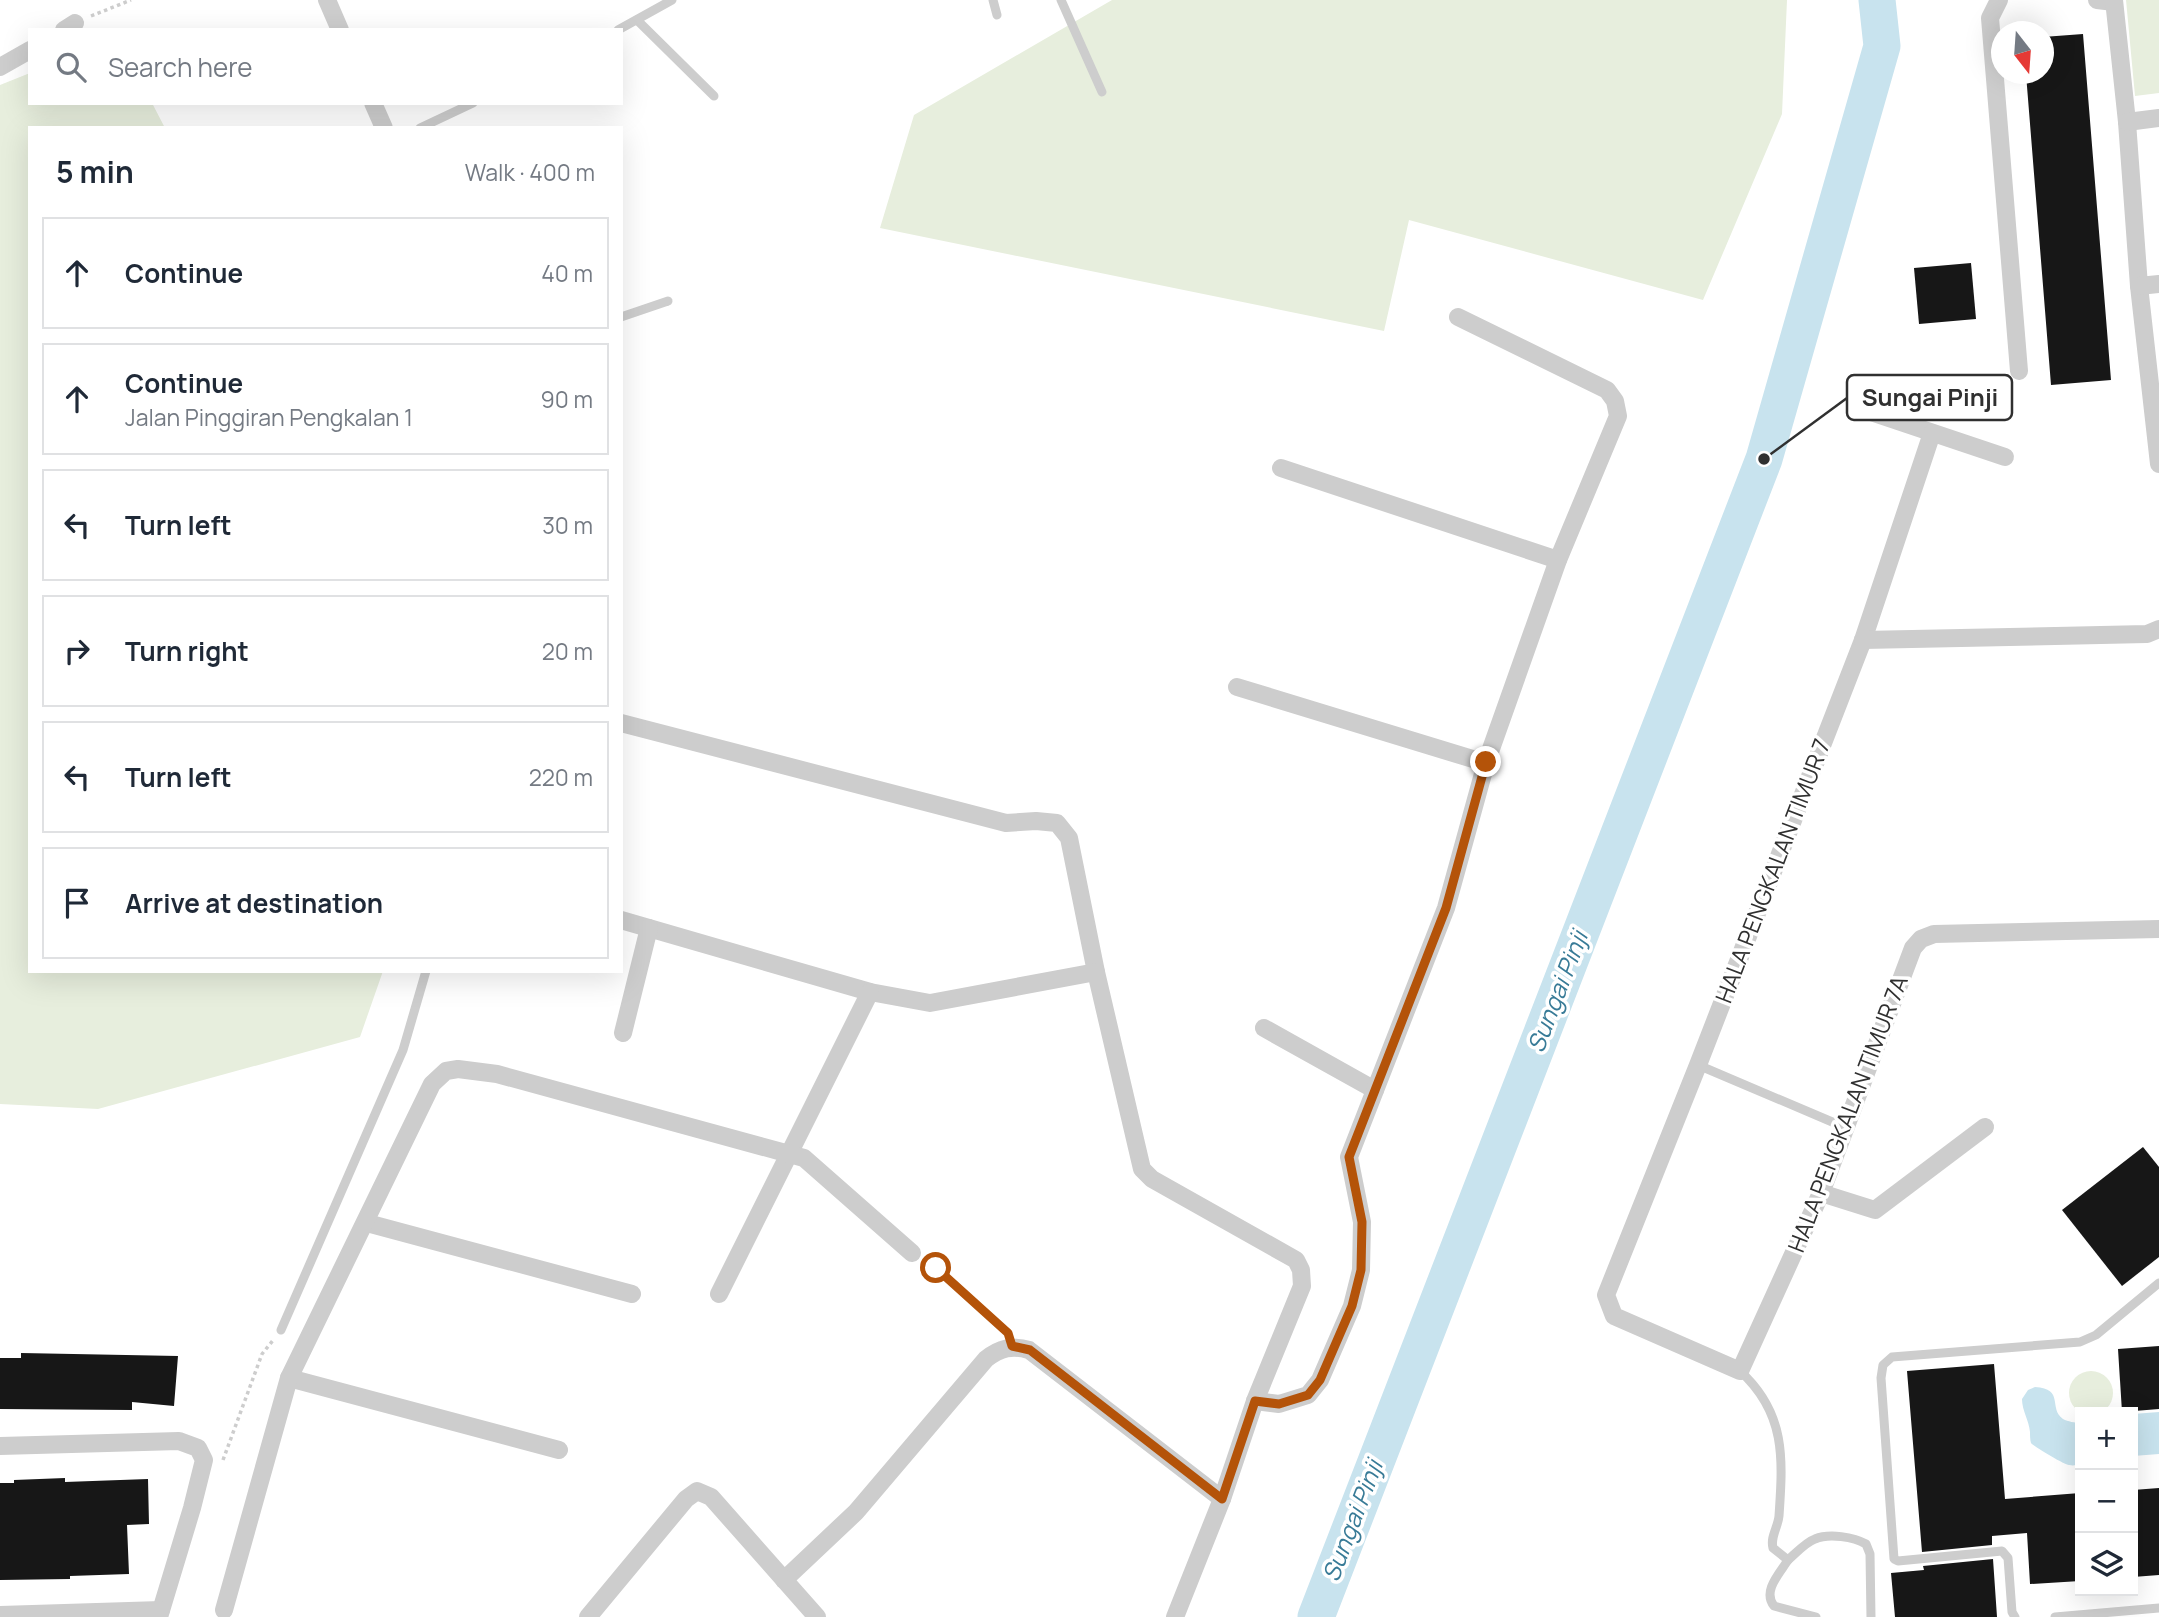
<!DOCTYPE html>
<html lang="en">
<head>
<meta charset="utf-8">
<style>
	body { margin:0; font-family:Manrope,sans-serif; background:#f6f6f7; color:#1f2937 }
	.controls { position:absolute; right:21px; bottom:21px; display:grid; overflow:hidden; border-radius:0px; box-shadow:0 7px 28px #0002 }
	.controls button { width:63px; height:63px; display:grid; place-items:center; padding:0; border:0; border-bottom:2px solid #e0e1e3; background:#fff; color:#1f2937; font:35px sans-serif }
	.compass { position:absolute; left:1991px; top:21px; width:63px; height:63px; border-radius:50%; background:#fff; box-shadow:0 7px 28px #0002; rotate:163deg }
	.stop { position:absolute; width:21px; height:21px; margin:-16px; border:5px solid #b45309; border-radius:50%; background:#fff }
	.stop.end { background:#b45309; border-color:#fff; box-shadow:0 2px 7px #0008 }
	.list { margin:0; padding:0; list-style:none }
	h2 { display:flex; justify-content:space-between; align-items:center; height:91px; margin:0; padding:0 28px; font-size:30px }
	h2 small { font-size:23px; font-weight:400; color:#747a83 }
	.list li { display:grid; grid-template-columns:46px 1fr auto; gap:21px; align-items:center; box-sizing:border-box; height:112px; margin:0 14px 14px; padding:0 14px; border:2px solid #e0e1e3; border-radius:0px }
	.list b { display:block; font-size:26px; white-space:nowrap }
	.list p { margin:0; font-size:23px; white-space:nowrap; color:#747a83 }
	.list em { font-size:23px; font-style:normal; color:#747a83 }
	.icon { flex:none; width:38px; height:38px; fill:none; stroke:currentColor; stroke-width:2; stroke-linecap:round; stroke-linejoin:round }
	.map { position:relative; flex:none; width:2159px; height:1617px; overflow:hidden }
	.search { position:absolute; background:#fff; box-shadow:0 7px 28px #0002; left:28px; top:28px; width:595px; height:77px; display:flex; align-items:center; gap:18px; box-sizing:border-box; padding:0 24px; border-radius:0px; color:#747a83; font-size:26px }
	.panel { position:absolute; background:#fff; box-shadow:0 7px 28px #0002; left:28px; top:126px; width:595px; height:847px; border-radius:0px }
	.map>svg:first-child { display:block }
	.green { fill:#e7eedd }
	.water { fill:#c8e3ee }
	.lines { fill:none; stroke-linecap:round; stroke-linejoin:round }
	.river { stroke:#c8e3ee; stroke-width:37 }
	.building { fill:#171717 }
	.path { stroke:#cdcdcd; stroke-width:3.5; stroke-dasharray:3.5 3.5; stroke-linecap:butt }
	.service { stroke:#cdcdcd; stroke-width:9 }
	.minor { stroke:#cdcdcd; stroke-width:18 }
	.route { stroke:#b45309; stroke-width:9 }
	.labels { text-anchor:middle; stroke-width:7; stroke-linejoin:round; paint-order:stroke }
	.street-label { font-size:23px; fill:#303030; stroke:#fff }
	.water-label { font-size:24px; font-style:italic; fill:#387b97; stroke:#fff }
	.leader { fill:none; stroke:#303030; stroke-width:2.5 }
	.callout-dot { fill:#303030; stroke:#fff; stroke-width:2.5 }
	.callout { fill:#fff; stroke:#303030; stroke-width:2.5 }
	.callout-label { font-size:24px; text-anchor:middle; font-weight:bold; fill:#303030 }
</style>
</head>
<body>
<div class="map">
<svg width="2159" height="1617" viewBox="0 0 2159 1617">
	<rect width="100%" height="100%" fill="#fff"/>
	<g class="green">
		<path d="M1112,0H1787L1782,114L1703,300L1409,220L1384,331L880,228L914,115Z"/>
		<path d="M2126,0H2159V93L2135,96Z"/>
		<path d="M30,73V103H152L165,128H30V971H383L360,1037L98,1109L0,1104V85Z"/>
		<circle cx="2091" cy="1393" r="22"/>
	</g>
	<g class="water">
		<path d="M2035,1387C2065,1389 2048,1408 2063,1419C2068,1422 2075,1422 2080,1424V1464C2076,1465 2074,1466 2069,1465C2065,1465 2033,1446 2031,1443C2030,1440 2030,1435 2030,1432C2029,1420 2022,1411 2022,1399L2028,1390Z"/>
		<path d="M2159,1412V1454L2133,1456V1414Z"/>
	</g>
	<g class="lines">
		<path class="river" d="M1316,1617L1764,459L1882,46L1877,0"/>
	</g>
	<g class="building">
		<path d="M2083,34L2111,380L2051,385L2026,74H2043V37Z"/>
		<path d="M1971,263L1976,319L1919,324L1914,268Z"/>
		<path d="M2143,1147L2159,1167V1257L2122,1286L2062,1210Z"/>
		<path d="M2159,1346V1409L2122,1412L2118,1349Z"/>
		<path d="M21,1353L178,1356L174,1406L132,1402V1410L0,1409V1358H21Z"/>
		<path d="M1994,1364L2005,1499L2080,1493V1581L2030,1584L2027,1533L1992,1536V1545L1922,1552L1907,1371Z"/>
		<path d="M65,1478V1482L148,1479L149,1524L127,1525L129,1574L70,1576V1579L0,1580V1483H14V1480Z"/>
		<path d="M2159,1488V1575L2133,1577V1490Z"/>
		<path d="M1993,1559L1997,1617H1895L1891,1573L1924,1570L1923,1566Z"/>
	</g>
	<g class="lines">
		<g class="path">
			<path d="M91,16L131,0"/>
			<path d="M936,1268L1004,1329"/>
			<path d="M223,1460L262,1354L274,1339"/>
		</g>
		<g class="service">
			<path d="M993,0L997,15"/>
			<path d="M1061,0L1102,92"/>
			<path d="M637,20L714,96"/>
			<path d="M618,30L672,0"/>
			<path d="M420,128L473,103"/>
			<path d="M621,317L668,301"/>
			<path d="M1698,1065L1844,1127"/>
			<path d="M281,1330L403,1050L426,971"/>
			<path d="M1740,1371C1786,1413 1783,1458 1779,1516C1778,1527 1770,1537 1773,1548L1788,1560C1796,1553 1806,1542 1815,1539C1829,1533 1854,1537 1866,1544L1870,1554L1871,1617"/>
			<path d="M1788,1560C1780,1573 1762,1591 1774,1606L1816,1617"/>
			<path d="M2015,1617L2012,1612L2008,1558L2002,1551L1898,1561L1894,1559L1881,1378L1883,1365L1892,1357L2080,1342L2096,1335L2159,1283"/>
			<path d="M2055,1617L2159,1608"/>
		</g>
		<g class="minor">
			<path d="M327,0L340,30"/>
			<path d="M1999,0L1990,18L2019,371"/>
			<path d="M2097,0L2114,2"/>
			<path d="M2114,0L2127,122L2139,286L2159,464"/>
			<path d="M64,30L75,23"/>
			<path d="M0,67L30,50"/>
			<path d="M373,103L384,128"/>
			<path d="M2127,122L2159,118"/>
			<path d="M2139,286L2159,284"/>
			<path d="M1862,409L2005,457"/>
			<path d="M1932,433L1863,640L1698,1065L1606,1295L1614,1316L1740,1371L1821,1193L1913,948L1921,939L1934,934L2159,929"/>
			<path d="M1281,468L1558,560"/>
			<path d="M1863,640L2147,634L2159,629"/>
			<path d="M1237,687L1486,763"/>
			<path d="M621,723L1006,823L1036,821L1057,823L1069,838L1096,972L1142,1169L1152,1179L1296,1260L1301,1270L1302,1286L1255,1401L1222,1499"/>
			<path d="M621,920L870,992L930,1003L1096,972"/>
			<path d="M1264,1028L1375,1090"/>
			<path d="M623,1033L649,928"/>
			<path d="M1821,1193L1875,1210L1985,1127"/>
			<path d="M367,1223L632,1294"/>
			<path d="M719,1294L870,992"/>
			<path d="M289,1378L559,1450"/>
			<path d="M1255,1401L1279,1404L1308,1395L1320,1380L1352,1306L1361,1270L1362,1222L1349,1157L1446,908L1486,763L1558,560L1618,416L1615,401L1607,390L1458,317"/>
			<path d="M0,1446L179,1441L198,1448L204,1460L192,1508L159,1617"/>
			<path d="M784,1580L856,1512L986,1359C1000,1348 1012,1345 1029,1350L1222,1499L1175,1617"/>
			<path d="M224,1610L289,1378L432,1084L446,1071L458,1069L497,1074L804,1158L912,1253"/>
			<path d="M0,1615L161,1610"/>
			<path d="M588,1617L686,1499L697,1491L711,1497L817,1617"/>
		</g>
	</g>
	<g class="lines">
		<path class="route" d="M936,1268L1008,1333L1012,1346L1030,1350L1222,1499L1255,1401L1279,1404L1308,1395L1320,1380L1352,1306L1361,1270L1362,1222L1349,1157L1446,908L1486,762"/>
	</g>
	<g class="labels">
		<g class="street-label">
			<text transform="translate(1773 871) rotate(-69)" y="8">HALA PENGKALAN TIMUR 7</text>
			<text transform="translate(1848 1114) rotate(-69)" y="8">HALA PENGKALAN TIMUR 7A</text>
		</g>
		<g class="water-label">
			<text transform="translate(1558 992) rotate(-69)" y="8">Sungai Pinji</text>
			<text transform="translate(1353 1521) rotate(-69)" y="8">Sungai Pinji</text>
		</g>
	</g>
	<path class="leader" d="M1764 459L1847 398"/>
	<circle class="callout-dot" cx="1764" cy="459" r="7"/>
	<rect class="callout" x="1847" y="375" width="165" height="45" rx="7"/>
	<g class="callout-label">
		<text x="1930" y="406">Sungai Pinji</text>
	</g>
</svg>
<div class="controls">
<button>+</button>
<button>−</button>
<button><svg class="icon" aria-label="layers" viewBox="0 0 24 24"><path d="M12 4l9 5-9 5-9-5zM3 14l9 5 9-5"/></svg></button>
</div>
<svg class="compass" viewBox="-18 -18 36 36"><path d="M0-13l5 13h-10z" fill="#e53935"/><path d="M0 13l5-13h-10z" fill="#747a83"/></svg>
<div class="stop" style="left:936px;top:1268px"></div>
<div class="stop end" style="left:1486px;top:762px"></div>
<div class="search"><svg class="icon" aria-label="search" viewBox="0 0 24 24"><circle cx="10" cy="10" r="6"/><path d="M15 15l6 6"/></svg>Search here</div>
<section class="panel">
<h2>5 min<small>Walk · 400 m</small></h2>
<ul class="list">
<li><svg class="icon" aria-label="ahead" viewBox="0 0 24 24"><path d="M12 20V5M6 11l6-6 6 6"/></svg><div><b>Continue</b></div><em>40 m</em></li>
<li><svg class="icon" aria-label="ahead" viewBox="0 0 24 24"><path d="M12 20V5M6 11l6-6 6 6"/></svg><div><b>Continue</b><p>Jalan Pinggiran Pengkalan 1</p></div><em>90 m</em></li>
<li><svg class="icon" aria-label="left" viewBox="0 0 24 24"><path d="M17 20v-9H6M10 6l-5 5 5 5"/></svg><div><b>Turn left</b></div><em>30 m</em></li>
<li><svg class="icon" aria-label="right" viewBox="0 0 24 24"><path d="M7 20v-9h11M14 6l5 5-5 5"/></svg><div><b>Turn right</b></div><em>20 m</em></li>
<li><svg class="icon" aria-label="left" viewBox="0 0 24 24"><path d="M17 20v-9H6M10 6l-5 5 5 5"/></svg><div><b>Turn left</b></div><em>220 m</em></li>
<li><svg class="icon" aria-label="arrive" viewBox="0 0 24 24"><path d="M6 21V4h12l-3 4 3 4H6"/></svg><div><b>Arrive at destination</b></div></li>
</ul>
</section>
</div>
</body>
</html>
